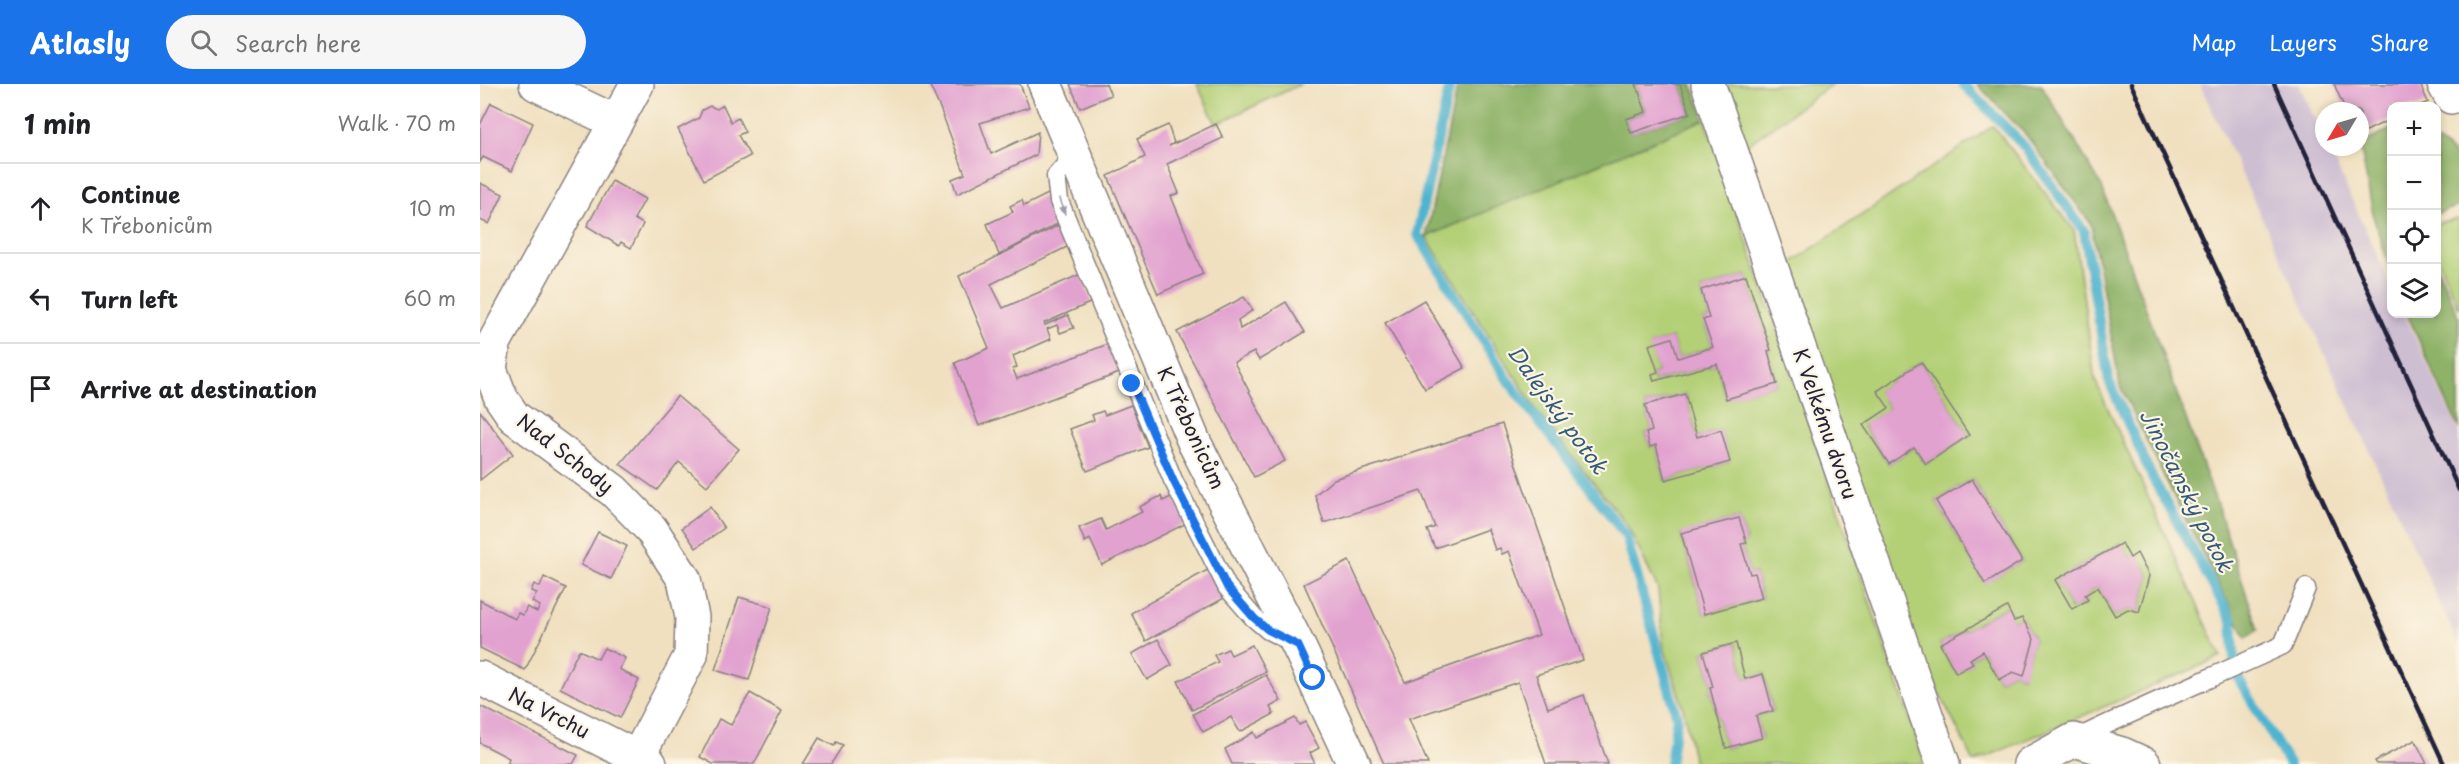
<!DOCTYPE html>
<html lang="en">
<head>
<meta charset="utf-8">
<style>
	body { margin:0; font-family:"Playpen Sans",sans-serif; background:#f6f6f6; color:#202124 }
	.controls { position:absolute; right:18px; top:18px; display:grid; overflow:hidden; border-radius:12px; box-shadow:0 3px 9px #0003 }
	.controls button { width:54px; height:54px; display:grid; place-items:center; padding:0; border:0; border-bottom:2px solid #e0e0e0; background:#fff; color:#202124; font:30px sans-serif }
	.compass { position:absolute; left:1835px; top:18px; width:54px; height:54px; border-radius:50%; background:#fff; box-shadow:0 3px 9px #0003; rotate:232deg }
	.stop { position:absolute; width:18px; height:18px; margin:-14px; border:4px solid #1a73e8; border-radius:50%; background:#fff }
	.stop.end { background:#1a73e8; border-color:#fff; box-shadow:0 2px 6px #0008 }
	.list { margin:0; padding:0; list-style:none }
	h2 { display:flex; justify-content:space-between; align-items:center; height:78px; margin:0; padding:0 24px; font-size:26px }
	h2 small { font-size:20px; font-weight:400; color:#757577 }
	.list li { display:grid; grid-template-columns:39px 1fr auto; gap:18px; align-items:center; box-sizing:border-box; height:90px; padding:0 24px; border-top:2px solid #e0e0e0 }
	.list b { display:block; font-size:22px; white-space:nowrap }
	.list p { margin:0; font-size:20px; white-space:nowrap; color:#757577 }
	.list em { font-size:20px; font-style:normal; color:#757577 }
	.icon { flex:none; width:33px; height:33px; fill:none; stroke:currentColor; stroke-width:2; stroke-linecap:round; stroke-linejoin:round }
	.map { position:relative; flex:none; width:1979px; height:680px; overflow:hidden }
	header { display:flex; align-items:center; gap:36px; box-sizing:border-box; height:84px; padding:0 30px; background:#1a73e8; color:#fff }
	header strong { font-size:28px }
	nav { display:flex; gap:33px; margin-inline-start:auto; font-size:21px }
	.search { width:420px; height:54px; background:#f6f6f6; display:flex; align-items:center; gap:15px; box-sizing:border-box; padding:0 21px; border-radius:33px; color:#757577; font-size:22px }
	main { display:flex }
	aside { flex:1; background:#fff }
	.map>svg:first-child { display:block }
	.industrial { fill:#cdbed2 }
	.green { fill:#b3d077; stroke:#6a7959; stroke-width:1.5; fill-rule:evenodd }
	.forest { fill:#8eb268; stroke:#586a52; stroke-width:1.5 }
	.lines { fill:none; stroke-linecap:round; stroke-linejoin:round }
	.stream { stroke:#50b4cf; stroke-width:10 }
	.building { fill:#e2a2d0 }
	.service-casing { stroke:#89817e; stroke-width:21 }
	.minor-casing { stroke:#89817e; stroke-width:36 }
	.tertiary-casing { stroke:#89817e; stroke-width:36 }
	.service { stroke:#fff; stroke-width:18 }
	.minor { stroke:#fff; stroke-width:33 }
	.tertiary { stroke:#fff; stroke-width:33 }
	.rail { stroke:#22223b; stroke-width:4.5 }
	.oneway { fill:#9c9ca7 }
	.route { stroke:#1a73e8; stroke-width:8 }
	.labels { text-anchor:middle; stroke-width:4.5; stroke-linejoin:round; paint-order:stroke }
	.street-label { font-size:20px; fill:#22223b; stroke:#fcf5e5 }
	.water-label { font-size:21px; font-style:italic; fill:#345c76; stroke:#fcf5e5 }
</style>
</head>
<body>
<header>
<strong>Atlasly</strong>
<div class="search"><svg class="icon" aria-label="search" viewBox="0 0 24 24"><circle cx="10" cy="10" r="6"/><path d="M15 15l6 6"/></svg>Search here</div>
<nav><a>Map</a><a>Layers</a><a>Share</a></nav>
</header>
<main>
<aside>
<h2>1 min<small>Walk · 70 m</small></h2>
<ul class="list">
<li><svg class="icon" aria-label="ahead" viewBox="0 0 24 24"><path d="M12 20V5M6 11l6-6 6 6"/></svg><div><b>Continue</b><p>K Třebonicům</p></div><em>10 m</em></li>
<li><svg class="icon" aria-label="left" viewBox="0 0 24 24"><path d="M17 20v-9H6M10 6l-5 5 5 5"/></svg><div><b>Turn left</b></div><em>60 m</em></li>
<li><svg class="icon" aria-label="arrive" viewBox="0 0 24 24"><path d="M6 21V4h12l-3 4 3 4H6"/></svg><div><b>Arrive at destination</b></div></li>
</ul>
</aside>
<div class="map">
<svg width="1979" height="680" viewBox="0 0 1979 680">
	<rect width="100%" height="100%" fill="#fcf5e5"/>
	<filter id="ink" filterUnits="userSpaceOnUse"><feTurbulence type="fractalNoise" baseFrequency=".0167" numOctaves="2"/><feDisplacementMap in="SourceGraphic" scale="12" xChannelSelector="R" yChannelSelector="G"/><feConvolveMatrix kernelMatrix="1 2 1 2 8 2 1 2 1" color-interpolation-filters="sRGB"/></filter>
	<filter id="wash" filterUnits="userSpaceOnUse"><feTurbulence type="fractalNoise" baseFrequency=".008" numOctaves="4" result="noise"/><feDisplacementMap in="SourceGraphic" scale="24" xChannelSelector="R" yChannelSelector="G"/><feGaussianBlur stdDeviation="1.35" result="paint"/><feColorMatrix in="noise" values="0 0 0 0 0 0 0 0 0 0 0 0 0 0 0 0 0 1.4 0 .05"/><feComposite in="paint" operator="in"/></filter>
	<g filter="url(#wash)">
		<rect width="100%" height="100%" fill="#f0e0c0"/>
		<path class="industrial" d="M1720,0H1819L1844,55V63H1848L1911,202L1912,230H1924L1979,349V561Z"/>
		<g class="green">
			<path d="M717,0H821L736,40Z"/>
			<path d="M1242,0H1352L1263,64Z"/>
			<path d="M1225,35L1445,680H1214L1204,627L1183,560L1178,505L1147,441L1057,327L946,153ZM1266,191L1291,266L1288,267L1297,300L1246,314L1237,280L1174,297L1172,290L1178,288L1170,261L1192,254L1198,274L1233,263L1223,236L1229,234L1221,206ZM1205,310L1217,353L1241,346L1249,378L1185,396L1176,361L1170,363L1166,349L1172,347L1165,321ZM1259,434L1267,458L1261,460L1270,490L1275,489L1282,514L1224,530L1201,450ZM1256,559L1265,595L1284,590L1293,627L1276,632L1282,654L1246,664L1230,605L1233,603L1223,568Z"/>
			<path d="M1513,42L1594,146L1615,296L1741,573L1494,678L1433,557L1302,185ZM1441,278L1489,351L1446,380L1434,363L1409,380L1383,342L1409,324L1398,307ZM1492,395L1542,477L1505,499L1456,417ZM1641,459L1650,474L1657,470L1669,492L1659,528L1648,525L1635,532L1618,503L1605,511L1607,517L1591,525L1576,496ZM1526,523L1534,537L1542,534L1554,555L1543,592L1533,588L1519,596L1503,567L1490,575L1492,580L1476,589L1460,560Z"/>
			<path d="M1979,135V225L1957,172V139Z"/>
		</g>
		<g class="forest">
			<path d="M978,0H1156L1166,28L1147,35L1151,49L1210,29L1200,0H1212L1225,35L946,153Z"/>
			<path d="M1497,0H1561L1621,101L1738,423L1778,546L1766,554L1689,403L1640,302L1611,140L1547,52Z"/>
			<path d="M1911,45V188L1894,135L1880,61Z"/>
			<path d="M1957,57L1975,71L1979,78V122L1957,130Z"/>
			<path d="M1957,182L1979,234V345L1927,230H1956Z"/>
		</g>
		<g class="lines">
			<g class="stream">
				<path d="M970,0L937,150L1029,298L1146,452L1197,633L1190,680"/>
				<path d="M1483,0L1544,62L1604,147L1629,297L1672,393L1752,536L1755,589L1809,680"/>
			</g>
		</g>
		<g id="blocks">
			<g class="building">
				<path d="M449,0H540L549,23L500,39L511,70L558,48L556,71L477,110L472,95L485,90L460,24Z"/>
				<path d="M590,0H626L631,11L600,24Z"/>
				<path d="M1156,0H1200L1210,29L1151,49L1146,35L1166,28Z"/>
				<path d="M1854,0H1940L1948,18L1939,22H1911V35L1880,50V27H1866Z"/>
				<path d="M11,19L53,39L32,87L3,73L0,78V41Z"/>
				<path d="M243,21L251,38L258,34L265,48L258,51L270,72L224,96L198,45L219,34L222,26L230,22L237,25Z"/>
				<path d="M736,40L743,54L687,80L699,109L691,112L723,190L678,210L628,92L665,73L657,55L688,41L694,59L689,62Z"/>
				<path d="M132,97L165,115L154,135L163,140L151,164L141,158L139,162L107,142Z"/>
				<path d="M0,99L23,110L9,140L0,136Z"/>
				<path d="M570,109L581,138L519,171L507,140L533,128L530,122L542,116L544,122Z"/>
				<path d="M581,140L589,162L511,200L523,224L601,190L612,218L564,239L565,241L588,231L594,244L580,249L577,241L567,245L571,255L533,272L537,283L533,285L537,295L628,260L639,289L499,342L475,279L509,264L479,192Z"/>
				<path d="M1266,191L1291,266L1288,267L1297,300L1246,315L1237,280L1174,297L1172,290L1178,288L1169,261L1192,254L1198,274L1233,263L1223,236L1229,234L1221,206Z"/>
				<path d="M764,213L773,226L758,236L760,245L806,218L825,248L779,276L774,268L754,278L805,377L774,393L697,248Z"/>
				<path d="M944,216L985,284L945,305L905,239Z"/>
				<path d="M1441,278L1489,351L1446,380L1434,363L1409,380L1383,341L1409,324L1397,307Z"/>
				<path d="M1205,310L1217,353L1241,346L1250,378L1185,396L1176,361L1170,363L1166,349L1172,347L1165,321Z"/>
				<path d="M197,312L259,365L227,402L199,378L177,406L140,380Z"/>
				<path d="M651,321L668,363L607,387L590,345L614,336L612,331L623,327L625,331Z"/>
				<path d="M0,327L33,370L0,396Z"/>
				<path d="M1022,340L1103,576L1056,591L1068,624L1104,611L1128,680H1066L1038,598L929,635L948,680H904L824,500L869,477L925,598L1059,551L1029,467L1022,470L1020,464L1015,466L1008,445L955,464L947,446L955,443L941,407L844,439L835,411L854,395Z"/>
				<path d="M1492,395L1542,477L1505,500L1456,417Z"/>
				<path d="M681,412L683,417L693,412L707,439L622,481L610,455L605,458L599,444L621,435L626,446L662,428L659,423Z"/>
				<path d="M230,423L244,444L216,464L202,444Z"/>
				<path d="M1259,434L1267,459L1261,460L1270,490L1275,489L1282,514L1224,530L1201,449Z"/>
				<path d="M118,448L147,462L131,495L101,481Z"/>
				<path d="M1642,459L1650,474L1657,469L1669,492L1659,528L1648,525L1635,532L1618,503L1605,511L1608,516L1592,525L1575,496Z"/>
				<path d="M731,484L746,513L666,557L651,529Z"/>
				<path d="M64,493L86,504L45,586L0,564V516L35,535L38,529L43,531L47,523L57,528L60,522L52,518L57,509L51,507L54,500L60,503Z"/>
				<path d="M259,513L292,523L269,596L235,586Z"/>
				<path d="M1527,523L1534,537L1542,534L1554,555L1544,592L1533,588L1519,596L1503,567L1490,575L1493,580L1476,589L1460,560Z"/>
				<path d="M678,555L692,581L667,596L652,570Z"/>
				<path d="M1256,559L1265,595L1283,590L1293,627L1276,632L1282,654L1246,664L1230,604L1233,603L1223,568Z"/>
				<path d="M772,561L786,588L712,626L698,597L738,578L734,571L748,565L751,571Z"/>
				<path d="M124,564L145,574L139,585L159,596L140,634L80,604L99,566L118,575Z"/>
				<path d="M786,591L801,617L790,623L794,630L760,648L751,633L723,648L713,630Z"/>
				<path d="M270,609L302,627L274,680H233L220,673L239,635L251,641Z"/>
				<path d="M0,622L98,671L93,680H27L29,674L0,659Z"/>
				<path d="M815,634L819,641L825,638L839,664L830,669L835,680H752L745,665L774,648L777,654Z"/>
				<path d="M339,654L354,662L356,658L363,661L351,680H323Z"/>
				<path d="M1935,656L1947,680H1897L1895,677Z"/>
			</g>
		</g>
	</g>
	<g filter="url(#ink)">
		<use href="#blocks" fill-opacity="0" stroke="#89817e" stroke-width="1.5"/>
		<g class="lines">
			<g class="service-casing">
				<g id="service">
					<path d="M594,71L576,92L579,117L693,396L747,503L774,534L788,546L814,559"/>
					<path d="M1596,655C1664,622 1734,593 1803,561L1826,504"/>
				</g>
			</g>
			<g class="minor-casing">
				<g id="minor">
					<path d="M56,0L136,38"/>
					<path d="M1228,0L1463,680"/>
					<path d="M1964,0L1971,13"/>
					<path d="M0,594L170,680"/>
					<path d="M154,680L211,571L212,533L204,495L171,445L134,407L34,333L21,314L10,285L14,259L157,0"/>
					<path d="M1550,680L1594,656L1642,670L1664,680"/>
				</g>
			</g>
			<g class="tertiary-casing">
				<path id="tertiary" d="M565,0L714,358L818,561L874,680"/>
			</g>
			<use href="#service" class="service"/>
			<use href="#minor" class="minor"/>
			<use href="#tertiary" class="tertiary"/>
			<g class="rail">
				<path d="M1651,0L1964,680"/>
				<path d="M1794,0L1979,406"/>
			</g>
		</g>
		<defs><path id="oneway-solid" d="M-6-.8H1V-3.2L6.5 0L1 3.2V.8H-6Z" transform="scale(1.5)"/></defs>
		<use class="oneway" href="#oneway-solid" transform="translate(582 122) rotate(71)"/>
	</g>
	<g class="lines" filter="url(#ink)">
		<path class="route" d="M652,300L693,396L747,503L774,534L788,546L818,561L833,594"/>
	</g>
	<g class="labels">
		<g class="street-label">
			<text transform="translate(1345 340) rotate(71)" y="7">K Velkému dvoru</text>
			<text transform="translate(711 344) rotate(65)" y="7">K Třebonicům</text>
			<text transform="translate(85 370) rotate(38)" y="7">Nad Schody</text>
			<text transform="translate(69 629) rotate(27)" y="7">Na Vrchu</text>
		</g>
		<g class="water-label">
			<text transform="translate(1077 326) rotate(54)" y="7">Dalejský potok</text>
			<text transform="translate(1706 407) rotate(63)" y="7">Jinočanský potok</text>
		</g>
	</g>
</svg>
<div class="controls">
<button>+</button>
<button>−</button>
<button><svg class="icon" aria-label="locate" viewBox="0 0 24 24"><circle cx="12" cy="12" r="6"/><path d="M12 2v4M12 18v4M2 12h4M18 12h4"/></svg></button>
<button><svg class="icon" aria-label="layers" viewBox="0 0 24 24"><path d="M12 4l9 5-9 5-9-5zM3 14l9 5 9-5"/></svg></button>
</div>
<svg class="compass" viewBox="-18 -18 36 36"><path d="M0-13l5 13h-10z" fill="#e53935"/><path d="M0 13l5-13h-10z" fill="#757577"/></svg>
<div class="stop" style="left:833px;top:594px"></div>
<div class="stop end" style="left:652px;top:300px"></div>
</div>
</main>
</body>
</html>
